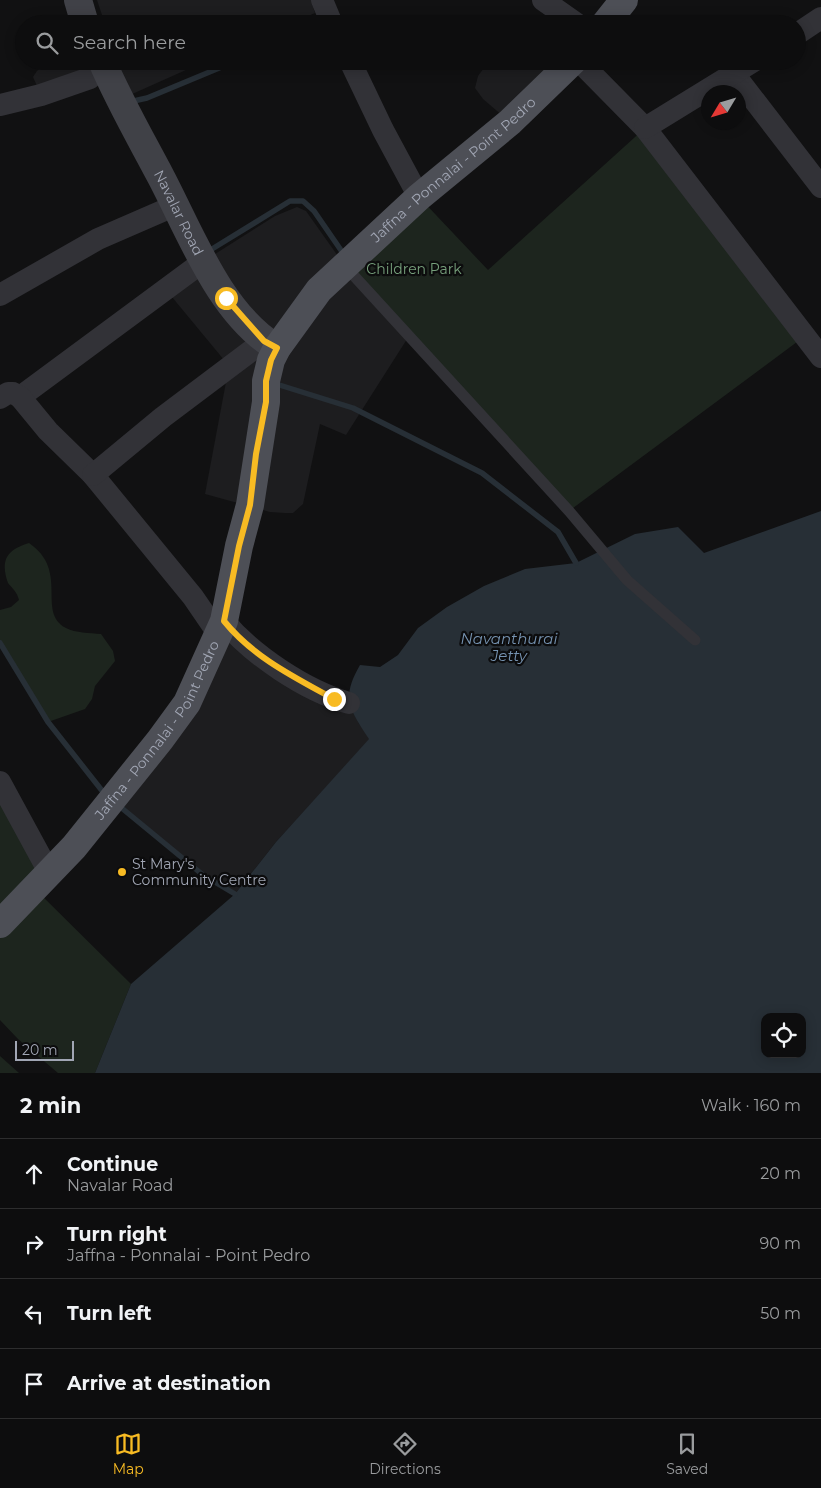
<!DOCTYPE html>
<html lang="en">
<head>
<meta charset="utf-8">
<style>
	body { margin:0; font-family:Montserrat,sans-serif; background:#161617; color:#f1f3f6 }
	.controls { position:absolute; right:15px; bottom:15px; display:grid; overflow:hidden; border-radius:10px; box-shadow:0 2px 12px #0003 }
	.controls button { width:45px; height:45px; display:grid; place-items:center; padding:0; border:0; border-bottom:1px solid #2d2d2e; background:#0d0d0e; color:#f1f3f6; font:25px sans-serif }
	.compass { position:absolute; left:701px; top:85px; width:45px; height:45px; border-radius:50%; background:#0d0d0e; box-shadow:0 2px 12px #0003; rotate:232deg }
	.scale { position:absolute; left:15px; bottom:12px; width:59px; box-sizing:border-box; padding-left:5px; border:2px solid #a1a6b4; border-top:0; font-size:14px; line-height:18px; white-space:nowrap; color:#a1a6b4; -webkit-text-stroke:4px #0c0c0d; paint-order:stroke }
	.stop { position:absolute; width:15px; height:15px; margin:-11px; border:4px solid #f8bb23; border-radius:50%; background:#fff }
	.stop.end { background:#f8bb23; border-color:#fff; box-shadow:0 1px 5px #0008 }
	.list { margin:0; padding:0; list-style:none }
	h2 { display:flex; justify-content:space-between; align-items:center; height:65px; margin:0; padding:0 20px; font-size:21px }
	h2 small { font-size:16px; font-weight:400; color:#9a9c9e }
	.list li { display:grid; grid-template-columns:32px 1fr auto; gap:15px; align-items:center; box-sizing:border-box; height:70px; padding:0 20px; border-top:1px solid #2d2d2e }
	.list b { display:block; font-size:19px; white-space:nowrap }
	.list p { margin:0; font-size:16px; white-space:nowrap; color:#9a9c9e }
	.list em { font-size:16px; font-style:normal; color:#9a9c9e }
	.icon { flex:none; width:28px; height:28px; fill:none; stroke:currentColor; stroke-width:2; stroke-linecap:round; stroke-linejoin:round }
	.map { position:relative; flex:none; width:821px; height:1073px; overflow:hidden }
	.search { position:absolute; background:#0d0d0e; box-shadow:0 2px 12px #0003; left:15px; right:15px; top:15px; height:55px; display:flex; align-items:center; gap:12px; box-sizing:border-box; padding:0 18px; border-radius:28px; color:#9a9c9e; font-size:19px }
	.sheet { height:345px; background:#0d0d0e }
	nav { display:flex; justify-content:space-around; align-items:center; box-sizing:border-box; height:70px; border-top:1px solid #2d2d2e; background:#0d0d0e; font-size:14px; color:#9a9c9e }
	nav a { display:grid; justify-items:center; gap:2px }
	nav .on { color:#f8bb23 }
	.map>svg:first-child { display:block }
	.built { fill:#1d1d1f }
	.green { fill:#1d251e }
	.water { fill:#272f36; fill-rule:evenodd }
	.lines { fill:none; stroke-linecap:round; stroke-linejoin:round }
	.stream { stroke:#272f36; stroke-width:5.5 }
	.lane { stroke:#323237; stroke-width:11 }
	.street { stroke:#323237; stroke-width:22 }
	.secondary { stroke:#404147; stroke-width:28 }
	.primary { stroke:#4d4f56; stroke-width:28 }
	.route { stroke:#f8bb23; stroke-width:6 }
	.poi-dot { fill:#f8bb23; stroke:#0c0c0d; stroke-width:2 }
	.labels { text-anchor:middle; stroke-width:4.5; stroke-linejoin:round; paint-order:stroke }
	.street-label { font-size:14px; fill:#a1a6b4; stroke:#0c0c0d }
	.park-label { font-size:14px; fill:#77a07c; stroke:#0c0c0d }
	.poi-label { font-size:14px; fill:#a1a6b4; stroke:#0c0c0d; text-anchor:start }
	.water-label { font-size:15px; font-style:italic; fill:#7693b1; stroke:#0c0c0d }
</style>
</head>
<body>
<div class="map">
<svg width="821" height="1073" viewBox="0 0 821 1073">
	<rect width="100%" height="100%" fill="#111112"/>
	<g class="built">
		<path d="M97,0H311L315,13L290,24H105Z"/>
		<path d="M48,61H102L41,95L33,77L37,71Z"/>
		<path d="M118,61H206L130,95Z"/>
		<path d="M489,61H533L555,80L510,122L483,99L475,88L478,76Z"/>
		<path d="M297,207L306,211L345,266L409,336L346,435L320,424L303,504L293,513H285L270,512L205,494L229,366L167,291L204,261L275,216Z"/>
		<path d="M219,635L349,703L358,722L370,739L276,842L235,894L203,875L110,799Z"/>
	</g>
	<g class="green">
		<path d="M645,128L805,336L569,511L345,266L419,197L488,270Z"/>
		<path d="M29,543C70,571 36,612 66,628C76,633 89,633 101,634L113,651L115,661L95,686L92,699L85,709L48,722L0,643V610L11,607L19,600C17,592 13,589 8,583C0,559 7,550 29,543Z"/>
		<path d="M0,782L50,874L35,889L131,984L95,1073H58L18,1039L0,1020Z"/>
		<path d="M0,1056L19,1073H0Z"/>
	</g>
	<path class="water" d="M821,511V1073H95L131,984L235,894L276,842L369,739C349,709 341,698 360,665L380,667L398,655L418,628L447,607L484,586L525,569L576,563L635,534L678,527L704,553ZM765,1017H802V1054H765Z"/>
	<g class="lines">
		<g class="stream">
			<path d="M129,102L147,98L236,61"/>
			<path d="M212,249L290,201H303L314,211L345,256"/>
			<path d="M273,383L353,408L482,473L558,532L576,563"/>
			<path d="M0,643L48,722L107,797"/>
			<path d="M118,805L203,875L235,894"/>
		</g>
		<path class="lane" d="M345,266L569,511L627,580L695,640"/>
		<g class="street">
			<path d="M322,0L332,24"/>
			<path d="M543,0L577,24"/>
			<path d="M797,34L821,18"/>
			<path d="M350,61L383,130L419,197"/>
			<path d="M579,61L645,128L821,357"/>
			<path d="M734,74L821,187"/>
			<path d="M0,105L41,95L90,78"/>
			<path d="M645,128L754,61"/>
			<path d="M0,295L98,239L167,209"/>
			<path d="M20,397L204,261"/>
			<path d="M0,398L8,393H13L20,397L48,431L93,475L193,597L219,635"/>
			<path d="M93,475L163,417L264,341"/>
			<path d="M224,621C252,655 306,691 349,703"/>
			<path d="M0,782L50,874"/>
		</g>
		<g class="secondary">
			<path d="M78,0L85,24"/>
			<path id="s1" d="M102,61C119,101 141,139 161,177C191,234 220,314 277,348"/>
		</g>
		<g class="primary">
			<path d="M605,24L624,0"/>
			<path id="s2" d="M0,924L74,847L160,740L187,703L224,621L239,546L250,505L266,402V381L271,360L277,348L319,290L419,197L510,122L573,61"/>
		</g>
	</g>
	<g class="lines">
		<path class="route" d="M226,298L264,341L277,348L271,360L266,381V402L256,454L250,505L239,546L224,621C253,657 294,677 334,699"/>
	</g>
	<circle class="poi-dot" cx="122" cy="872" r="5"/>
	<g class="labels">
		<g class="street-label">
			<text dy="5" stroke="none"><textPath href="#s2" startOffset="911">Jaffna - Ponnalai - Point Pedro</textPath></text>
			<text dy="5" stroke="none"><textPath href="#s1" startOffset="170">Navalar Road</textPath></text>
			<text dy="5" stroke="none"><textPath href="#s2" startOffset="251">Jaffna - Ponnalai - Point Pedro</textPath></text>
		</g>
		<g class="park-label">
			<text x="414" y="274">Children Park</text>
		</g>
		<g class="poi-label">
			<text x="132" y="869">St Mary's<tspan x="132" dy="16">Community Centre</tspan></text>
		</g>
		<g class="water-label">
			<text x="509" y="644">Navanthurai<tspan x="509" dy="17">Jetty</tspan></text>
		</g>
	</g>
</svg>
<div class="controls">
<button><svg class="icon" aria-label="locate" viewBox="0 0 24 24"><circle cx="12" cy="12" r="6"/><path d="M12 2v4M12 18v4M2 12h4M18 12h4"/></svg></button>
</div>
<svg class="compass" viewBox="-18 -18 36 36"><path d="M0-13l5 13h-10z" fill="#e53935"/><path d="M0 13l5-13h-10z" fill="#9a9c9e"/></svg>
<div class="scale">20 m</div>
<div class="stop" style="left:226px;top:298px"></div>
<div class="stop end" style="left:334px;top:699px"></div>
<div class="search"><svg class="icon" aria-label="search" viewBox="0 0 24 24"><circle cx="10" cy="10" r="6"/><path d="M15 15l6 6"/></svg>Search here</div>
</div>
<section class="sheet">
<h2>2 min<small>Walk · 160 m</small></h2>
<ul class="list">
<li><svg class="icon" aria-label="ahead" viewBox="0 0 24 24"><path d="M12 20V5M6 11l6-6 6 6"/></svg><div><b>Continue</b><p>Navalar Road</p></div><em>20 m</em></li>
<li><svg class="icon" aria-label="right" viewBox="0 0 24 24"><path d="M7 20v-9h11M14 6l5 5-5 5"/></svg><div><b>Turn right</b><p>Jaffna - Ponnalai - Point Pedro</p></div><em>90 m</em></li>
<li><svg class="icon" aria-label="left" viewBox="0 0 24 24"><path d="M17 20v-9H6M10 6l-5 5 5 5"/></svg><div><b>Turn left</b></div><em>50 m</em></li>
<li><svg class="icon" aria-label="arrive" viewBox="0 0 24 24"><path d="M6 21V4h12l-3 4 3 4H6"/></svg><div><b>Arrive at destination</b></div></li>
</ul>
</section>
<nav>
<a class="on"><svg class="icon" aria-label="map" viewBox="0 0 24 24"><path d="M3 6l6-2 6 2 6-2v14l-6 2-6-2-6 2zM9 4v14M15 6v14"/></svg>Map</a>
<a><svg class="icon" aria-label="directions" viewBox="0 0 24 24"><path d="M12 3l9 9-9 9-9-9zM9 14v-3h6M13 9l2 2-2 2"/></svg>Directions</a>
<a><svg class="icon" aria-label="saved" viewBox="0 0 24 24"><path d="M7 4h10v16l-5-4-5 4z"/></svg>Saved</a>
</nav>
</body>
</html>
